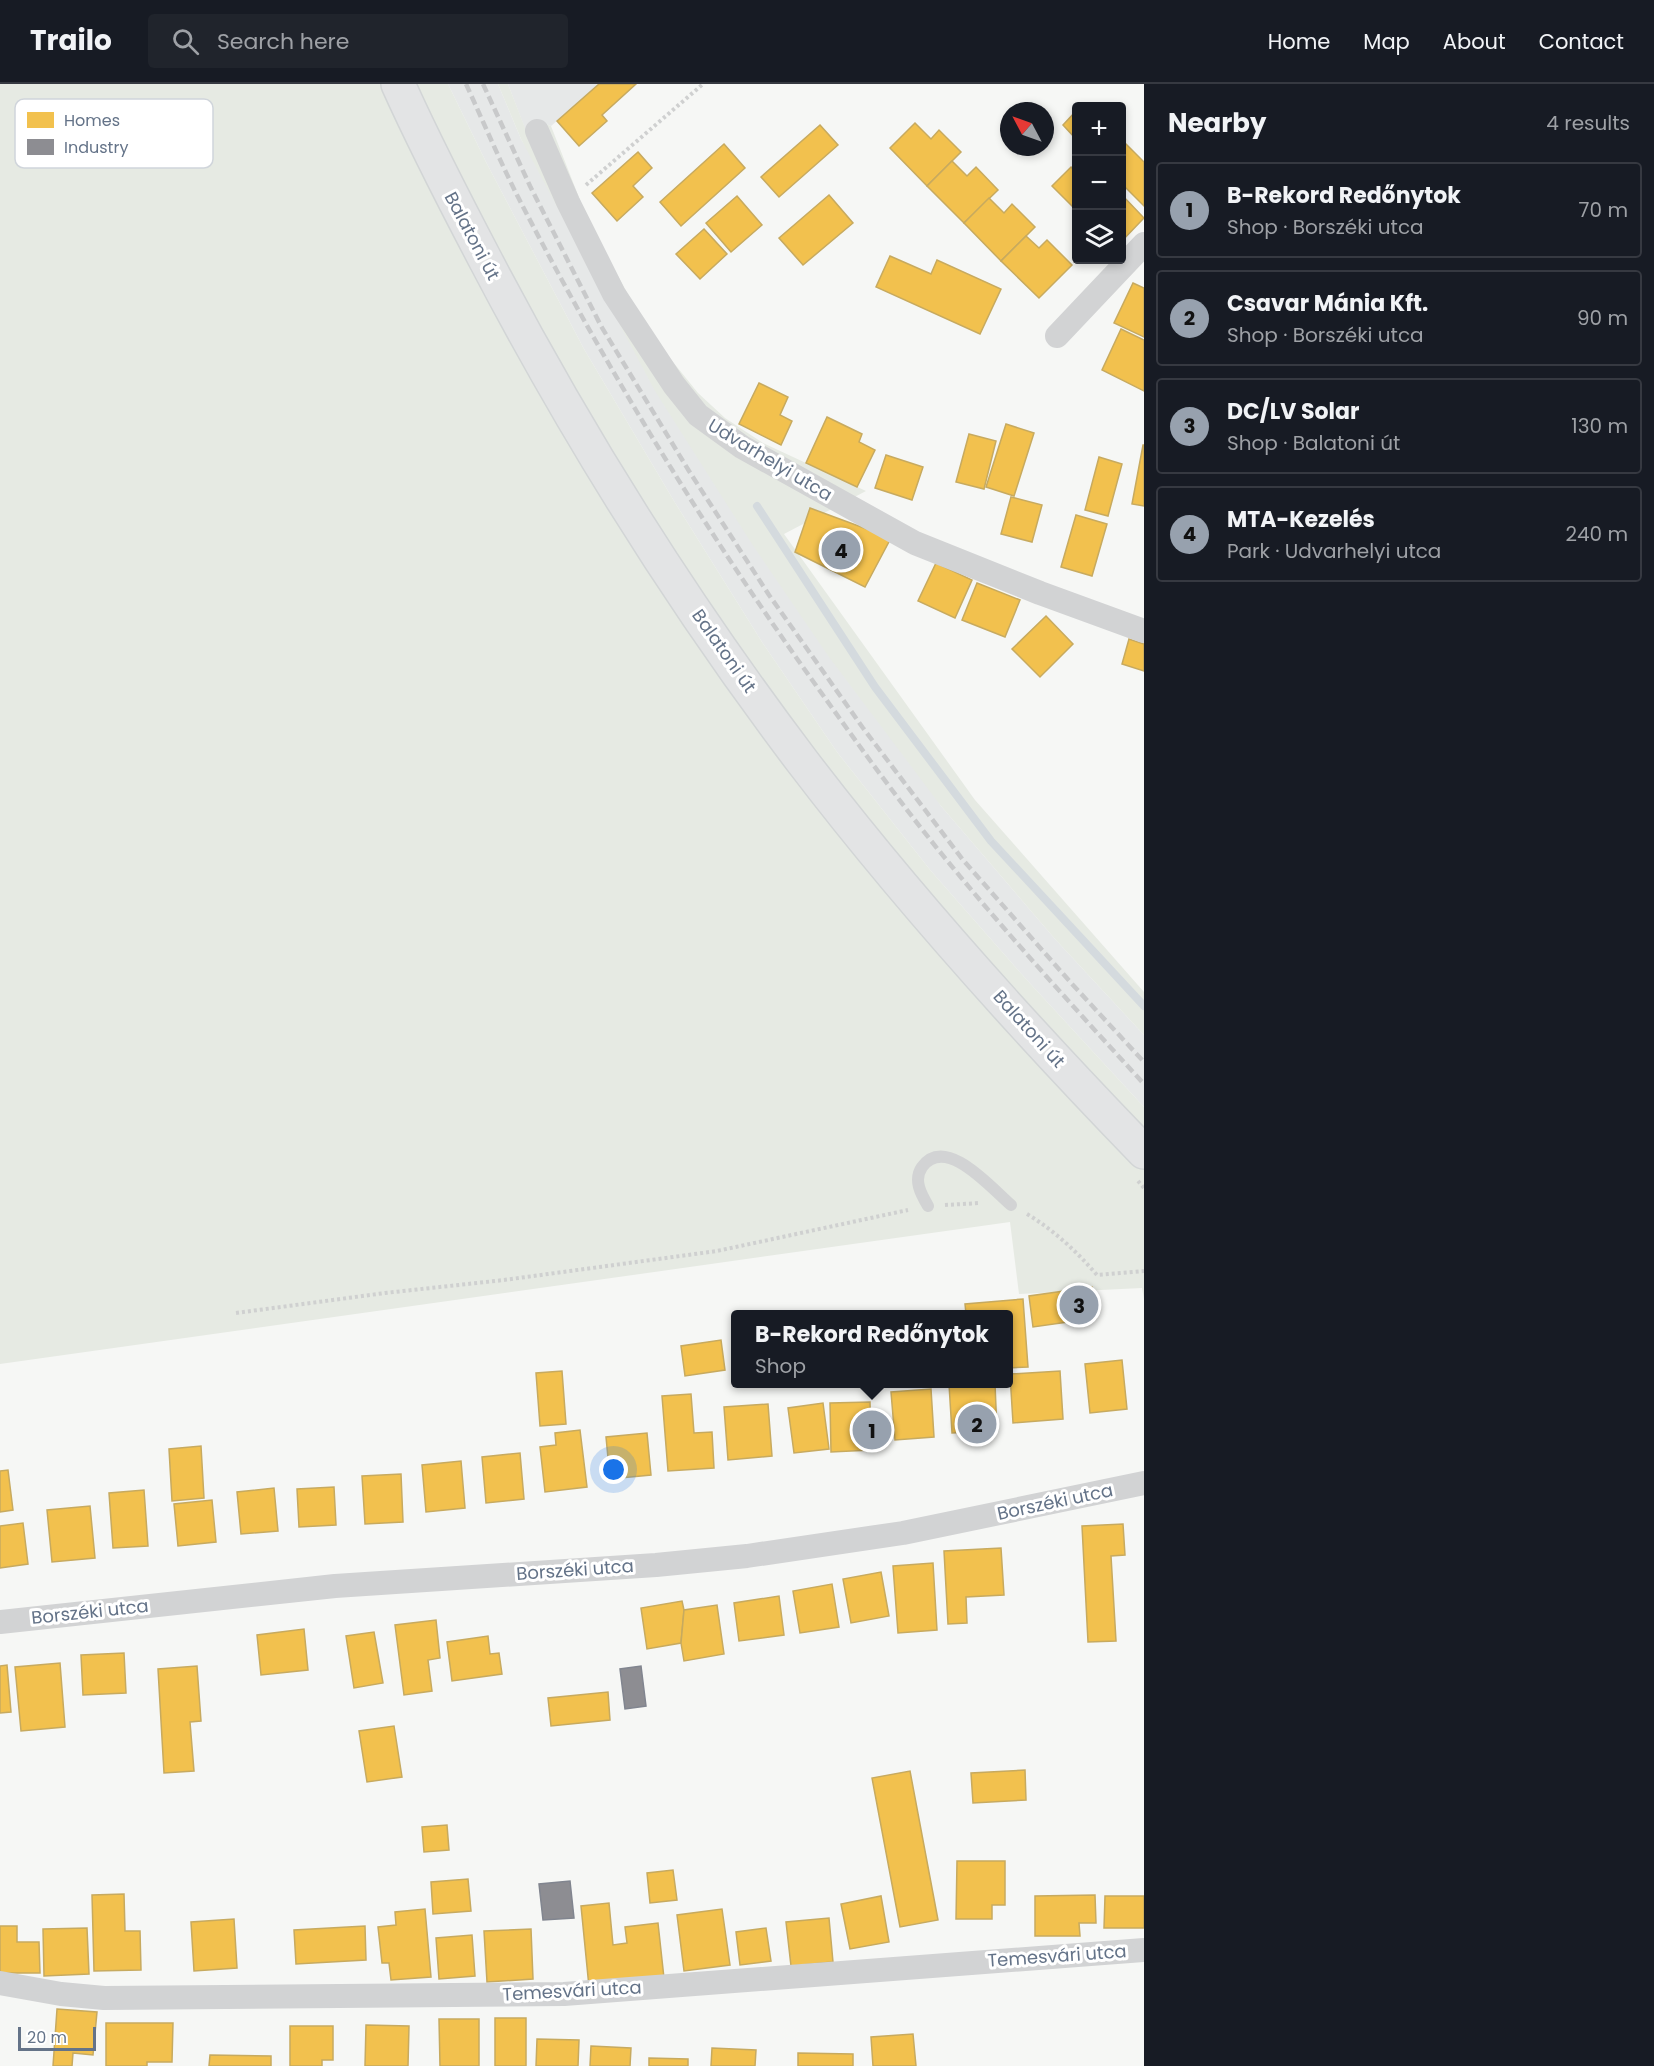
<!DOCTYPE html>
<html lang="en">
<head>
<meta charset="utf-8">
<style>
	body { margin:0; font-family:Poppins,sans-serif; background:#20242c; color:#f1f3f6 }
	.controls { position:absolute; right:18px; top:18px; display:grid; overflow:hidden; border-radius:6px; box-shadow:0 3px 9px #0003 }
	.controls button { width:54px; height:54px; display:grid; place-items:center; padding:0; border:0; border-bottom:2px solid #363941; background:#171b24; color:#f1f3f6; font:30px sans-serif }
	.compass { position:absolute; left:1000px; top:18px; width:54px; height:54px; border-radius:50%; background:#171b24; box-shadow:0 3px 9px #0003; rotate:311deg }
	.scale { position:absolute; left:18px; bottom:15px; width:78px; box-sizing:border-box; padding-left:6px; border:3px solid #647388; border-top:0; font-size:16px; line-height:21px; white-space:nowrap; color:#647388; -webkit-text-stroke:4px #fff; paint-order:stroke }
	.you { position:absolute; left:614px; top:1386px; width:21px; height:21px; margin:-15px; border:4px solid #fff; border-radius:50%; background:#1a73e8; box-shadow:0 0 0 9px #1a73e833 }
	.badge { display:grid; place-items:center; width:39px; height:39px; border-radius:50%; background:#97a1ae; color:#111; font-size:20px; font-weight:700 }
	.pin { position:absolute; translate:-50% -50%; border:3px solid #fff; box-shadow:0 2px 6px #0006 }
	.popup { position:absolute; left:731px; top:1226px; width:282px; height:78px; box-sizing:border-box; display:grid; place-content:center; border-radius:6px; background:#171b24; filter:drop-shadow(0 2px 4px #0005); font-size:20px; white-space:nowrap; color:#9ea1a6 }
	.popup b { font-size:22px; color:#f1f3f6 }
	.popup::after { content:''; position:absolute; left:50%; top:100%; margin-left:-12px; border:12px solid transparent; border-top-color:#171b24 }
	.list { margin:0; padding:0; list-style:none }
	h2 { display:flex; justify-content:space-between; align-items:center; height:78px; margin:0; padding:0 24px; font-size:26px }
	h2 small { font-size:20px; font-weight:400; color:#9ea1a6 }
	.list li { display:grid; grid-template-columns:39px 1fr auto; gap:18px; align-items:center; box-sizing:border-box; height:96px; margin:0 12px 12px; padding:0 12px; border:2px solid #363941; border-radius:6px }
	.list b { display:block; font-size:22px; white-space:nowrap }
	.list p { margin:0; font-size:20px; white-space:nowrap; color:#9ea1a6 }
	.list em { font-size:20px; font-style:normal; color:#9ea1a6 }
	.icon { flex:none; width:33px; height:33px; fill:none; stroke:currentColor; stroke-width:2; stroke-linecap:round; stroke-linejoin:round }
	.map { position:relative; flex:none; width:1144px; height:1982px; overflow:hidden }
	header { display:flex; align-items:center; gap:36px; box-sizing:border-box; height:84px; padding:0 30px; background:#171b24; border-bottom:2px solid #363941 }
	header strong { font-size:28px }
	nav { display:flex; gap:33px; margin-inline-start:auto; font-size:21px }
	.search { width:420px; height:54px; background:#20242c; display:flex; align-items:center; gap:15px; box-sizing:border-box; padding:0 21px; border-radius:6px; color:#9ea1a6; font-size:22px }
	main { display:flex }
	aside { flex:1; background:#171b24 }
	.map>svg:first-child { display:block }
	.built { fill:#e6e8e8 }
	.green { fill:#e6eae3 }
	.homes { fill:#f2c14e; stroke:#c7aa5f; stroke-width:1.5 }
	.industry { fill:#8d8d92; stroke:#81858f; stroke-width:1.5 }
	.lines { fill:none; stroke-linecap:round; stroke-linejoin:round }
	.stream { stroke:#d4dade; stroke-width:8 }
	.secondary-casing { stroke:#d2d5d6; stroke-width:36 }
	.path { stroke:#cfd0d0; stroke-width:4; stroke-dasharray:3 3; stroke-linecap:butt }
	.lane { stroke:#d2d3d4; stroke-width:12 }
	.street { stroke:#d2d3d4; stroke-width:24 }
	.secondary { stroke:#e3e4e5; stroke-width:33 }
	.rail { stroke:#c8c9ca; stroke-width:4.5; stroke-dasharray:9 4.5; stroke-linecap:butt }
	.labels { text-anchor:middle; stroke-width:6; stroke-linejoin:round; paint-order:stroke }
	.street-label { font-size:18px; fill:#647388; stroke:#fff }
	.key { fill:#fff; stroke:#d0d5db; stroke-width:1.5 }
	.key-label { font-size:16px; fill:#647388 }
</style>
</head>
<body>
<header>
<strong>Trailo</strong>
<div class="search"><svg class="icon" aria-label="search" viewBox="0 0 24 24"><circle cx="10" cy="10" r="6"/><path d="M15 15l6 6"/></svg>Search here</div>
<nav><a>Home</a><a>Map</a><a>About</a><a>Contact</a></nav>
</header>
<main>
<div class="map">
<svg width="1144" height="1982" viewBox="0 0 1144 1982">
	<rect width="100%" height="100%" fill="#f6f7f5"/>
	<g class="built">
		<path d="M448,0H498L521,55L941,722L1055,855L1144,951V1023L1026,895L931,787L837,668L762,558L674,417L584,265L486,78Z"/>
		<path d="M508,0H599L551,42L543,39L527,50Z"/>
	</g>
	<g class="green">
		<path d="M0,0H448L486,78L584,265L674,417L762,558L837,668L931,787L1026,895L1144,1023V1215L1142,1204L1019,1210L1010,1138L0,1280Z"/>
		<path d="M498,0H508L527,49L543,39L551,42L589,139L648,247L698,309L725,334L763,359L866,407L784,450L975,716L1144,908V951L1055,855L941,722L829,573L752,460L655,307L521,55Z"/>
	</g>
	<g class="homes">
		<path d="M599,0H636L602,31L607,37L579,62L557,37Z"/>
		<path d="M1076,27V55L1063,41Z"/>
		<path d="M915,39L931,55L939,46L961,68L927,102L890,64Z"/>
		<path d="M820,41L838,61L779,113L761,93Z"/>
		<path d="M1122,56L1144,78V122L1122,100Z"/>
		<path d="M724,60L745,84L681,142L660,118Z"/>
		<path d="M638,68L652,84L633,102L643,113L617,137L592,109Z"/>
		<path d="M952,77L967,92L976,83L998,106L964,139L927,102Z"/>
		<path d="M1071,83L1076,89V126L1052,102Z"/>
		<path d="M829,111L853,139L803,181L779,154Z"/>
		<path d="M1122,111L1144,134L1122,157Z"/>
		<path d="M737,112L762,141L731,168L706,139Z"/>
		<path d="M989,114L1004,129L1012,120L1035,143L1001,177L964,139Z"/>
		<path d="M704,145L727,170L700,195L676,170Z"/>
		<path d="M1026,152L1039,164L1047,156L1072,181L1039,214L1001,177Z"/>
		<path d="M890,172L931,190L937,176L1001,205L980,250L876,203Z"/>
		<path d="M1133,199L1144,204V253L1114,239Z"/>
		<path d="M1121,245L1144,256V307L1102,286Z"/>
		<path d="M759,299L788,313L780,331L792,337L781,361L739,340Z"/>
		<path d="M827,333L862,350L859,358L875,366L857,403L806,379Z"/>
		<path d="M1006,340L1034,349L1014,412L986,403Z"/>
		<path d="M969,350L996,357L984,405L956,398Z"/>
		<path d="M1143,361H1144V422L1132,420Z"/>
		<path d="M886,371L923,383L912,416L875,404Z"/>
		<path d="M1099,373L1122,380L1108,432L1085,426Z"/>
		<path d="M1011,413L1042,421L1032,458L1001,450Z"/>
		<path d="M810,424L891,454L865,503L795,468Z"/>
		<path d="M1076,431L1107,440L1092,492L1061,483Z"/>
		<path d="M936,479L972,496L955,534L918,517Z"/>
		<path d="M977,499L1020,516L1005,553L962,536Z"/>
		<path d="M1046,532L1073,560L1040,593L1012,565Z"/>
		<path d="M1129,555L1144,560V587L1122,580Z"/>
		<path d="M1092,1203L1096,1234L1033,1243L1029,1212Z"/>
		<path d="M1023,1215L1028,1283L1008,1284V1230H966L965,1220Z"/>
		<path d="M721,1256L725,1286L685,1292L681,1262Z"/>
		<path d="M1122,1276L1127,1325L1090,1329L1085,1280Z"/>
		<path d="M562,1287L566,1340L540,1342L536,1289Z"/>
		<path d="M1060,1287L1063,1335L1013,1339L1010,1290Z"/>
		<path d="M949,1300H995L997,1347L952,1349Z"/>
		<path d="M931,1305L934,1353L895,1356L891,1308Z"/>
		<path d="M691,1310L694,1349L712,1348L714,1384L668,1387L662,1312Z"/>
		<path d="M870,1318L871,1366L831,1368L830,1319Z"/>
		<path d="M823,1319L829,1365L794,1369L788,1324Z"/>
		<path d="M768,1320L772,1372L728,1376L724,1323Z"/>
		<path d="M580,1346L587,1403L545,1408L540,1363L556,1361L555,1349Z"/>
		<path d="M647,1349L651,1391L610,1395L606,1353Z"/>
		<path d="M201,1362L204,1414L172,1417L169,1365Z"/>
		<path d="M520,1369L524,1415L486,1419L482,1373Z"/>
		<path d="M461,1377L465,1424L426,1428L422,1381Z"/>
		<path d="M8,1386L13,1426L0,1428V1387Z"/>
		<path d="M401,1390L403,1438L365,1440L362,1392Z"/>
		<path d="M334,1403L336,1441L299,1443L297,1405Z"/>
		<path d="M274,1404L278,1447L241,1450L237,1408Z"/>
		<path d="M144,1406L148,1462L113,1464L109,1409Z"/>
		<path d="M212,1416L216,1458L178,1462L174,1420Z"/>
		<path d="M90,1422L95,1474L52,1478L47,1426Z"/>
		<path d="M23,1439L28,1480L0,1484V1442Z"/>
		<path d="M1123,1440L1125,1471L1111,1472L1116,1557L1088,1558L1082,1442Z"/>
		<path d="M1001,1464L1004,1511L966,1513L967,1539L948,1540L944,1467Z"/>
		<path d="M933,1479L937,1546L898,1549L893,1482Z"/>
		<path d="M881,1488L889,1532L851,1539L843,1495Z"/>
		<path d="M832,1500L839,1543L800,1549L793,1507Z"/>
		<path d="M779,1512L784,1551L739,1557L734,1519Z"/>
		<path d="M682,1517L684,1526L681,1559L647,1565L641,1524Z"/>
		<path d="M717,1521L724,1570L684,1577L681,1559L684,1526Z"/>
		<path d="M436,1536L440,1574L428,1576L432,1607L404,1611L395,1541Z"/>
		<path d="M304,1545L308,1586L261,1591L257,1551Z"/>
		<path d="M374,1548L383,1599L354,1604L346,1552Z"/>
		<path d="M488,1552L490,1570L499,1569L502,1590L452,1597L447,1558Z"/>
		<path d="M124,1569L126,1609L83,1611L81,1571Z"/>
		<path d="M60,1579L65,1643L21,1647L15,1583Z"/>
		<path d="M7,1581L11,1628L0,1629V1582Z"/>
		<path d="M197,1582L201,1637L190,1638L194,1687L164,1689L158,1585Z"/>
		<path d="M608,1608L610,1636L551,1642L548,1614Z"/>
		<path d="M394,1642L402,1693L367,1698L359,1647Z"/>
		<path d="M1025,1686L1026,1716L973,1719L971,1689Z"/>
		<path d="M910,1687L938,1836L900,1843L872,1694Z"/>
		<path d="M447,1741L449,1766L424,1768L422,1743Z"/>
		<path d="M957,1777H1005V1821H992V1835H956Z"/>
		<path d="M673,1786L677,1816L650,1819L647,1789Z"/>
		<path d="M468,1795L471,1827L433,1830L431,1798Z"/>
		<path d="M124,1810L125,1847H140L141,1886L94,1887L92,1811Z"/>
		<path d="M1095,1811L1096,1839H1079L1080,1852H1035V1812Z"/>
		<path d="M881,1812L889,1858L850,1865L841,1820Z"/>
		<path d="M1105,1812H1144V1844H1104Z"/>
		<path d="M609,1819L613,1861L627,1859L625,1843L658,1839L664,1894L589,1903L581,1822Z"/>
		<path d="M425,1825L431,1893L391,1896L389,1879H382L378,1843L396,1841L395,1828Z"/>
		<path d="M722,1825L730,1881L684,1887L677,1831Z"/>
		<path d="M829,1834L833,1878L791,1882L786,1838Z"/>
		<path d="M234,1835L237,1884L194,1887L191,1838Z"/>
		<path d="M0,1842H17V1858H39L40,1889H0Z"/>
		<path d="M365,1842L366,1876L296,1880L294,1846Z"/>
		<path d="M87,1844L89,1890L44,1892L43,1845Z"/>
		<path d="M766,1844L771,1877L740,1881L736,1848Z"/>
		<path d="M531,1845L533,1895L487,1898L484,1847Z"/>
		<path d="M472,1851L475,1892L439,1895L436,1854Z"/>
		<path d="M57,1925L97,1928L93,1971L73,1969L72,1982H53Z"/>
		<rect x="495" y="1934" width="31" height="48"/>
		<path d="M439,1935H479V1982H440Z"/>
		<path d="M106,1939H173L172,1978H147V1982H106Z"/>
		<path d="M366,1941L409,1942L408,1982H365Z"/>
		<path d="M290,1942H333V1976H322V1982H290Z"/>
		<path d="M913,1950L916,1982H873L871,1953Z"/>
		<path d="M537,1955L579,1956L578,1982H536Z"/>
		<path d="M591,1962L631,1964L630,1982H590Z"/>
		<path d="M712,1964L756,1966L755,1982H711Z"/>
		<path d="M798,1969L853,1970V1982H798Z"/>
		<path d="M210,1971L271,1972V1982H209Z"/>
		<path d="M649,1974L688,1975V1982H649Z"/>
	</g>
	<g class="industry">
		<path d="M641,1582L646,1622L625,1625L620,1585Z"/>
		<path d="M570,1797L574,1834L543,1836L539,1800Z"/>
	</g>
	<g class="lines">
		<path class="stream" d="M757,422L875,603L991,757L1144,922"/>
		<g class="secondary-casing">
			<path id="secondary" d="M398,0C425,60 455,118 486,177C577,351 683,520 802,677C907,815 1024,944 1144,1068"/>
		</g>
		<g class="path">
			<path d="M586,101L703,0"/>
			<path d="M1138,1097L1144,1104"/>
			<path d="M945,1121L980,1119"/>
			<path d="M1027,1130C1055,1147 1076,1167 1097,1191L1144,1187"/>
			<path d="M236,1229L385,1209L504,1196L717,1167L908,1126"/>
		</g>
		<path class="lane" d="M928,1122C921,1110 913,1096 922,1083C946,1050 992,1105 1011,1121"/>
		<g class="street">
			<path d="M537,47L568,118L614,210L674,301L698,331L742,363L915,459L1040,509L1144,547"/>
			<path d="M1057,252L1144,160"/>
			<path d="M0,1538L335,1502L656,1481L747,1472L903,1449L1144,1399"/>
			<path d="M0,1899L61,1910L104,1914L564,1910L1144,1866"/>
		</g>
		<use href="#secondary" class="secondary"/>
		<g class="rail">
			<path d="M466,0C483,37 499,75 517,111C604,281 704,445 815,600C860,663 905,726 954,785C1015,859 1080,930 1144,1000"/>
			<path d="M483,0L530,102L601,242L689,387L769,511L863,644L963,776L1072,900L1144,978"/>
		</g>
	</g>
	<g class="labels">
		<g class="street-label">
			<text transform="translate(472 152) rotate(62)" y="6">Balatoni út</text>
			<text transform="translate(770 376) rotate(31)" y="6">Udvarhelyi utca</text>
			<text transform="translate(724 567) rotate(55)" y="6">Balatoni út</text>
			<text transform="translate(1029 945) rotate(48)" y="6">Balatoni út</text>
			<text transform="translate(1055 1418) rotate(-12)" y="6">Borszéki utca</text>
			<text transform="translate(575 1486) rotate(-4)" y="6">Borszéki utca</text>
			<text transform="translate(90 1528) rotate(-6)" y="6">Borszéki utca</text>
			<text transform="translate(1057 1872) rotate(-4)" y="6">Temesvári utca</text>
			<text transform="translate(572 1907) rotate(-3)" y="6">Temesvári utca</text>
		</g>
	</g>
	<rect x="15" y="15" width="198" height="69" rx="9" class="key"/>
	<rect x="27" y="28" width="27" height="16" fill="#f2c14e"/>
	<rect x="27" y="55" width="27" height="16" fill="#8d8d92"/>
	<g class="key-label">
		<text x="64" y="42">Homes</text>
		<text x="64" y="69">Industry</text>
	</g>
</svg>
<div class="controls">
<button>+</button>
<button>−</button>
<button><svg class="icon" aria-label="layers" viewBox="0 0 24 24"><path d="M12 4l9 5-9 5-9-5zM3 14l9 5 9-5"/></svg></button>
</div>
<svg class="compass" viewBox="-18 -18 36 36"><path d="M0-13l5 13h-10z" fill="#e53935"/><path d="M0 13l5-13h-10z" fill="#9ea1a6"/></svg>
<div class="scale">20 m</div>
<div class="you"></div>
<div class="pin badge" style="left:872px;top:1346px">1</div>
<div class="popup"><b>B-Rekord Redőnytok</b>Shop</div>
<div class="pin badge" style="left:977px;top:1340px">2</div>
<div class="pin badge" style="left:1079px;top:1221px">3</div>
<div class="pin badge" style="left:841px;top:466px">4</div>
</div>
<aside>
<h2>Nearby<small>4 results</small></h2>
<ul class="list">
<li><span class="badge">1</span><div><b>B-Rekord Redőnytok</b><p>Shop · Borszéki utca</p></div><em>70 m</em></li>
<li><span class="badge">2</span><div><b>Csavar Mánia Kft.</b><p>Shop · Borszéki utca</p></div><em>90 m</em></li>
<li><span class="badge">3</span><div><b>DC/LV Solar</b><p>Shop · Balatoni út</p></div><em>130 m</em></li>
<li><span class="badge">4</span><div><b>MTA-Kezelés</b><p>Park · Udvarhelyi utca</p></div><em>240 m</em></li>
</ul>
</aside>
</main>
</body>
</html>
